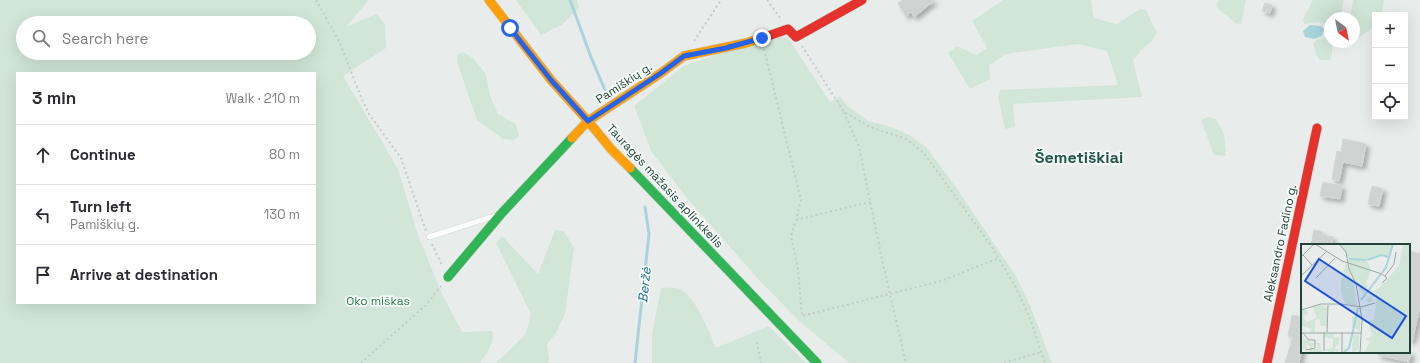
<!DOCTYPE html>
<html lang="en">
<head>
<meta charset="utf-8">
<style>
	body { margin:0; font-family:"Space Grotesk",sans-serif; background:#f2f2f3; color:#2b2b33 }
	.controls { position:absolute; right:12px; top:12px; display:grid; overflow:hidden; border-radius:0px; box-shadow:0 4px 16px #0002 }
	.controls button { width:36px; height:36px; display:grid; place-items:center; padding:0; border:0; border-bottom:1px solid #e1e1e2; background:#fff; color:#2b2b33; font:20px sans-serif }
	.compass { position:absolute; left:1324px; top:12px; width:36px; height:36px; border-radius:50%; background:#fff; box-shadow:0 4px 16px #0002; rotate:147deg }
	.stop { position:absolute; width:12px; height:12px; margin:-9px; border:3px solid #2563eb; border-radius:50%; background:#fff }
	.stop.end { background:#2563eb; border-color:#fff; box-shadow:0 1px 4px #0008 }
	.list { margin:0; padding:0; list-style:none }
	h2 { display:flex; justify-content:space-between; align-items:center; height:52px; margin:0; padding:0 16px; font-size:17px }
	h2 small { font-size:13px; font-weight:400; color:#7c7c81 }
	.list li { display:grid; grid-template-columns:26px 1fr auto; gap:12px; align-items:center; box-sizing:border-box; height:60px; padding:0 16px; border-top:1px solid #e1e1e2 }
	.list b { display:block; font-size:15px; white-space:nowrap }
	.list p { margin:0; font-size:13px; white-space:nowrap; color:#7c7c81 }
	.list em { font-size:13px; font-style:normal; color:#7c7c81 }
	.icon { flex:none; width:22px; height:22px; fill:none; stroke:currentColor; stroke-width:2; stroke-linecap:round; stroke-linejoin:round }
	.map { position:relative; flex:none; width:1420px; height:363px; overflow:hidden }
	.search { position:absolute; background:#fff; box-shadow:0 4px 16px #0002; left:16px; top:16px; width:300px; height:44px; display:flex; align-items:center; gap:10px; box-sizing:border-box; padding:0 14px; border-radius:22px; color:#7c7c81; font-size:15px }
	.panel { position:absolute; background:#fff; box-shadow:0 4px 16px #0002; left:16px; top:72px; width:300px; height:232px; border-radius:0px }
	.map>svg:first-child { display:block }
	.green { fill:#d1e6d8; fill-rule:evenodd }
	.water { fill:#a9d4db }
	.lines { fill:none; stroke-linecap:round; stroke-linejoin:round }
	.stream { stroke:#a9d4db; stroke-width:3 }
	.building { fill:#cfd4d2; stroke:#d1d6d4; filter:url(#shadow) }
	.lane-casing { stroke:#c5cac8; stroke-width:6 }
	.fast-casing { stroke:#c3cbc8; stroke-width:10 }
	.slow-casing { stroke:#c3cbc8; stroke-width:10 }
	.jam-casing { stroke:#c3cbc8; stroke-width:10 }
	.path { stroke:#c3ccca; stroke-width:2; stroke-dasharray:2 3; stroke-linecap:butt }
	.lane { stroke:#fcfcfc; stroke-width:5 }
	.fast { stroke:#30b455; stroke-width:9 }
	.slow { stroke:#ff9f0a; stroke-width:9 }
	.jam { stroke:#e5322d; stroke-width:9 }
	.route { stroke:#2563eb; stroke-width:5 }
	.labels { text-anchor:middle; stroke-width:3.5; stroke-linejoin:round; paint-order:stroke }
	.street-label { font-size:12px; fill:#24423a; stroke:#f7fbf9 }
	.park-label { font-size:12px; fill:#2d7a4b; stroke:#f7fbf9 }
	.water-label { font-size:13px; font-style:italic; fill:#1c6f80; stroke:#f7fbf9 }
	.district-label { font-size:16px; font-weight:bold; fill:#1f5548; stroke:#f7fbf9 }
	.inset-river { fill:none; stroke:#a9d4db; stroke-width:2 }
	.inset-road { fill:none; stroke:#9aa9a4; stroke-width:1 }
	.view { fill:#1d4ed8; fill-opacity:0.15; stroke:#1d4ed8; stroke-width:2 }
	.inset-edge { fill:none; stroke:#24423a; stroke-width:2 }
</style>
</head>
<body>
<div class="map">
<svg width="1420" height="363" viewBox="0 0 1420 363">
	<defs>
		<filter id="shadow"><feDropShadow dx="3.5" dy="3.5" stdDeviation="2" flood-color="#0004"/></filter>
	</defs>
	<rect width="100%" height="100%" fill="#e8edeb"/>
	<g class="green">
		<path d="M0,0H367L368,1L346,27L377,14L385,24L386,48L343,76L398,169L419,238L443,296L462,332L492,331C496,342 486,353 480,363H0ZM23,23H309V53H23ZM17,73H315V303H17Z"/>
		<path d="M516,0H577L579,8L563,24L541,35Z"/>
		<path d="M1003,0H1091L1094,18L1117,24L1140,9L1146,10L1157,33L1152,41L1141,50L1133,61L1142,97L1013,104L1015,127L1005,129L998,97L1000,90L1118,85L1107,51L1078,44L1006,54L989,65L990,79L970,89L948,53L957,46L976,55L987,48L972,21Z"/>
		<path d="M1219,0H1246L1241,24L1235,23C1229,16 1220,13 1216,5Z"/>
		<path d="M1313,0H1344L1340,18H1330V26L1319,22L1304,24L1303,19Z"/>
		<path d="M1353,0H1384L1381,15H1375V26L1354,41V18H1350Z"/>
		<path d="M781,37L788,38L830,102L840,96L848,106L868,121L892,127L911,136L927,148L955,186L1016,276L1030,305L1052,363H849L797,319L760,281L686,197L651,151L634,106L684,66L715,55Z"/>
		<path d="M1326,37L1330,39V42H1332V53L1330,60H1320L1316,54L1313,44L1316,40Z"/>
		<path d="M463,52L473,58L486,74L490,96L498,114L516,124L519,137L513,140L503,139L477,120L457,62V55Z"/>
		<path d="M1208,117L1216,119L1224,134L1226,156L1214,155L1201,120Z"/>
		<path d="M555,230L564,231L574,248L565,314L556,333L547,344L549,360L548,363H496L526,334L531,314L496,243L502,236L538,274Z"/>
		<path d="M661,288C668,288 677,286 683,291C698,302 710,333 717,351L716,348L769,326L806,363H652V334Z"/>
	</g>
	<path class="water" d="M1310,25L1321,26L1324,29L1322,36L1314,39L1305,37L1303,31Z"/>
	<g class="lines">
		<g class="stream">
			<path d="M570,0L591,57L605,90"/>
			<path d="M635,363L649,234L645,207"/>
		</g>
	</g>
	<g class="building">
		<path d="M903,0H935L914,17L911,12L906,16L898,3Z"/>
		<path d="M1265,3L1272,5L1270,13L1262,11Z"/>
		<path d="M1343,139L1366,144L1362,166L1343,162L1339,181L1332,179L1337,151L1341,152Z"/>
		<path d="M1323,182L1342,186L1340,199L1320,196Z"/>
		<path d="M1372,186L1383,189L1379,206L1368,204Z"/>
		<path d="M1314,230L1322,232L1321,235L1333,237L1332,245H1311Z"/>
		<path d="M1409,251L1420,254V308L1412,341L1409,340Z"/>
		<path d="M1292,315L1302,317V350L1299,363H1285L1293,337L1288,336Z"/>
		<path d="M1378,352H1411L1409,362L1378,355Z"/>
	</g>
	<g class="lines">
		<g class="lane-casing">
			<path id="lane" d="M429,237L494,216"/>
		</g>
		<g class="fast-casing">
			<g id="fast">
				<path d="M630,168L817,363"/>
				<path d="M448,277L501,214L572,138"/>
			</g>
		</g>
		<g class="slow-casing">
			<g id="slow">
				<path d="M489,0L551,80L588,121L611,149L630,168"/>
				<path d="M572,138L588,121L661,73L684,56L746,43L768,36"/>
			</g>
		</g>
		<g class="jam-casing">
			<g id="jam">
				<path d="M768,36L788,29L796,37L862,0"/>
				<path d="M1267,363L1317,128"/>
			</g>
		</g>
		<g class="path">
			<path d="M316,0L339,41L361,97L369,114L401,158L426,231"/>
			<path d="M767,0L782,20"/>
			<path d="M694,41L721,0"/>
			<path d="M802,46L844,112L870,127L906,139L923,152L990,244L1015,286L1030,318L1045,363"/>
			<path d="M764,49L801,200L796,220L791,236L798,269L802,316L941,281L999,258"/>
			<path d="M844,112L859,147L883,264L906,363"/>
			<path d="M796,220L870,202"/>
			<path d="M432,244L442,265"/>
			<path d="M757,342L761,363"/>
			<path d="M361,363L426,305L441,286"/>
			<path d="M1004,363L1041,352"/>
		</g>
		<use href="#lane" class="lane"/>
		<use href="#fast" class="fast"/>
		<use href="#slow" class="slow"/>
		<use href="#jam" class="jam"/>
	</g>
	<g class="lines">
		<path class="route" d="M510,28L551,80L588,121L661,73L684,56L726,48L762,38"/>
	</g>
	<g class="labels">
		<g class="street-label">
			<text transform="translate(624 83) rotate(-33)" y="4">Pamiškių g.</text>
			<text transform="translate(665 186) rotate(47)" y="4">Tauragės mažasis aplinkkelis</text>
			<text transform="translate(1280 243) rotate(-78)" y="4">Aleksandro Fadino g.</text>
		</g>
		<g class="park-label">
			<text x="378" y="305">Oko miškas</text>
		</g>
		<g class="water-label">
			<text transform="translate(644 285) rotate(-84)" y="5">Beržė</text>
		</g>
		<g class="district-label">
			<text x="1079" y="163">Šemetiškiai</text>
		</g>
	</g>
	<g transform="translate(1301 244)">
		<rect width="109" height="109" fill="#e8edeb"/>
		<path d="M39,0H90L91,1L87,12L81,11L65,16L47,14ZM102,0H109V109H63L69,98L65,95L72,91L68,86L72,85H69L68,77L73,75L76,52L71,53L70,59L65,56L72,50H76L72,47L78,44L98,22ZM47,15L66,17L70,26L65,39L67,43L62,50L49,27ZM45,19L52,36L56,62L44,60L40,48V37ZM16,61L26,63V82H19V75H16L14,77V88H9V84L0,82V66H6L7,70L2,72L5,78L16,74L12,63ZM56,70H59V87L51,84V72ZM23,89H32L33,94L38,93L39,89L38,100L32,105H40H37V108L33,106V109L24,106V103L25,105L32,104V95L23,93ZM58,90V105L51,108L52,91ZM2,92L5,98V93L9,99H19L21,109L8,108V105H17L16,99L10,104L5,99L6,105L2,106Z" fill="#d1e6d8"/>
		<path class="inset-river" d="M48,15L65,16M66,16L81,11L87,13M81,29L85,23L92,0M60,56L80,30M43,108L48,104L57,64"/>
		<path class="inset-road" d="M14,0L41,17L81,30L86,34L81,39M38,0L45,8L48,25L55,40L61,76L59,109M2,11L11,21M0,13L13,0M0,32L25,8M84,32L93,20L95,8M15,34L34,14M0,66L20,60H40L60,63L74,59M23,88V107M26,88L27,61M0,89H60M2,89L8,96H14V104L5,106M41,108V88"/>
		<path class="view" d="M18,15L105,72L91,94L4,37Z"/>
		<rect width="109" height="109" class="inset-edge"/>
	</g>
</svg>
<div class="controls">
<button>+</button>
<button>−</button>
<button><svg class="icon" aria-label="locate" viewBox="0 0 24 24"><circle cx="12" cy="12" r="6"/><path d="M12 2v4M12 18v4M2 12h4M18 12h4"/></svg></button>
</div>
<svg class="compass" viewBox="-18 -18 36 36"><path d="M0-13l5 13h-10z" fill="#e53935"/><path d="M0 13l5-13h-10z" fill="#7c7c81"/></svg>
<div class="stop" style="left:510px;top:28px"></div>
<div class="stop end" style="left:762px;top:38px"></div>
<div class="search"><svg class="icon" aria-label="search" viewBox="0 0 24 24"><circle cx="10" cy="10" r="6"/><path d="M15 15l6 6"/></svg>Search here</div>
<section class="panel">
<h2>3 min<small>Walk · 210 m</small></h2>
<ul class="list">
<li><svg class="icon" aria-label="ahead" viewBox="0 0 24 24"><path d="M12 20V5M6 11l6-6 6 6"/></svg><div><b>Continue</b></div><em>80 m</em></li>
<li><svg class="icon" aria-label="left" viewBox="0 0 24 24"><path d="M17 20v-9H6M10 6l-5 5 5 5"/></svg><div><b>Turn left</b><p>Pamiškių g.</p></div><em>130 m</em></li>
<li><svg class="icon" aria-label="arrive" viewBox="0 0 24 24"><path d="M6 21V4h12l-3 4 3 4H6"/></svg><div><b>Arrive at destination</b></div></li>
</ul>
</section>
</div>
</body>
</html>
